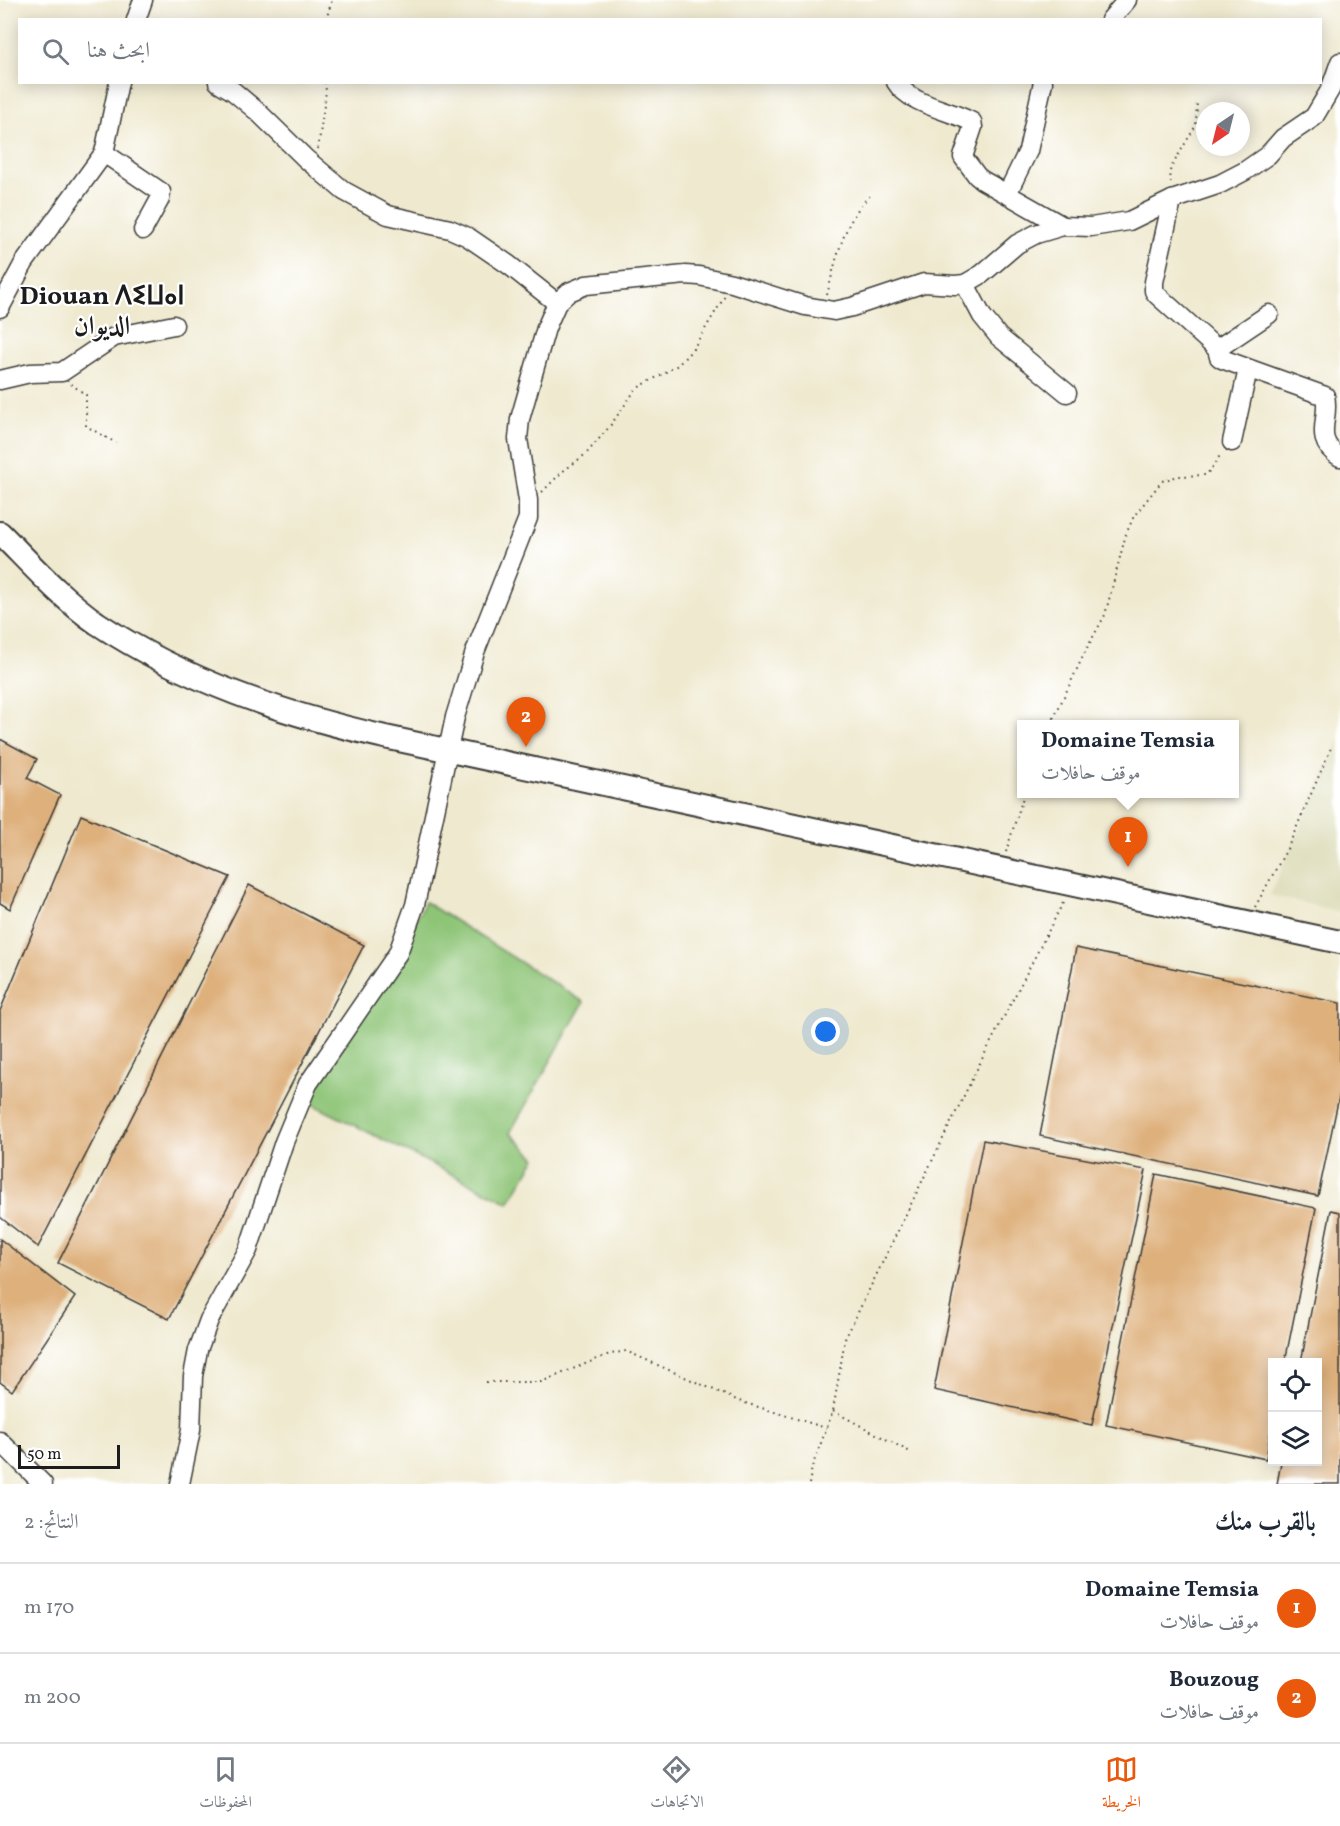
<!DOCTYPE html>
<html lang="ar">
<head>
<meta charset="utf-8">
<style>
	body { margin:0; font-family:Vollkorn,Amiri,"Noto Sans Tifinagh",serif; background:#f2f2f3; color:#1f2937; direction:rtl }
	.controls { position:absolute; right:18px; bottom:18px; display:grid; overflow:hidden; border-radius:0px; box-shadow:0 3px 15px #0003 }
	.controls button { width:54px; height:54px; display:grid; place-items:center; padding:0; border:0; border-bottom:2px solid #e0e1e3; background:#fff; color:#1f2937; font:30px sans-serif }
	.compass { position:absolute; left:1196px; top:102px; width:54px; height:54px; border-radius:50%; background:#fff; box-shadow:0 3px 15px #0003; rotate:215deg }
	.scale { position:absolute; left:18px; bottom:15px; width:102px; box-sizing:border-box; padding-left:6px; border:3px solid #1c1c1c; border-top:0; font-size:16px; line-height:21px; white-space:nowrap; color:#1c1c1c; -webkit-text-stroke:4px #fff; paint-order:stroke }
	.you { position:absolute; left:826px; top:1032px; width:21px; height:21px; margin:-15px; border:4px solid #fff; border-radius:50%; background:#1a73e8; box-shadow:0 0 0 9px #1a73e833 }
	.badge { display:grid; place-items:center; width:39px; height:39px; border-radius:50%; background:#ea580c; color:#fff; font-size:20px; font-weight:700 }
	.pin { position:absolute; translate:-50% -50px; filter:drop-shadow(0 2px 3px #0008) }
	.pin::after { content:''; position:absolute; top:32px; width:21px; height:18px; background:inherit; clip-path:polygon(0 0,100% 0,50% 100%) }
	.popup { position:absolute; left:1017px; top:720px; width:222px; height:78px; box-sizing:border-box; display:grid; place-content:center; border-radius:0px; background:#fff; filter:drop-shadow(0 2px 4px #0005); font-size:20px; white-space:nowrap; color:#747a83 }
	.popup b { font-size:22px; color:#1f2937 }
	.popup::after { content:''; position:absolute; left:50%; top:100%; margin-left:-12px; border:12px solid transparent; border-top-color:#fff }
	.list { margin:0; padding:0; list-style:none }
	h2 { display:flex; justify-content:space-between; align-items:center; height:78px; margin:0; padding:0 24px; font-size:26px }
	h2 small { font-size:20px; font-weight:400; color:#747a83 }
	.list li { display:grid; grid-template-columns:39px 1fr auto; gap:18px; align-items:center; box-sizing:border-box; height:90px; padding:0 24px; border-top:2px solid #e0e1e3 }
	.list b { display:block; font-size:22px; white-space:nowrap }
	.list p { margin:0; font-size:20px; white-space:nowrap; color:#747a83 }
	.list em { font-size:20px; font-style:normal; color:#747a83 }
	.icon { flex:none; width:33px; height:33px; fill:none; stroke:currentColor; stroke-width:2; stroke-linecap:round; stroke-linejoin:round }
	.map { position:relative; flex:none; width:1340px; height:1484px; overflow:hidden; direction:ltr }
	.search { position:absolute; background:#fff; box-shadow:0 3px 15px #0003; left:18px; right:18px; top:18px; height:66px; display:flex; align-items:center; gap:15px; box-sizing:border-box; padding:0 21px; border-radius:0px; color:#747a83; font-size:22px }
	.sheet { height:258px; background:#fff }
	nav { display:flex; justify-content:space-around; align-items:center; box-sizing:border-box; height:84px; border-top:2px solid #e0e1e3; background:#fff; font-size:16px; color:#747a83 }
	nav a { display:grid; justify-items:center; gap:3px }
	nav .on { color:#ea580c }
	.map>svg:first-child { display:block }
	.built { fill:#deddbb }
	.green { fill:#8dc476; stroke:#547049; stroke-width:1.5 }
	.building { fill:#deb07b }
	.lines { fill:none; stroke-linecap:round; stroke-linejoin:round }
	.minor-casing { stroke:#3c3b37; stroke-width:21 }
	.major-casing { stroke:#3c3b37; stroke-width:26 }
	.path { stroke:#3c3b37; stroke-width:2; stroke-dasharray:1.5 4.5; stroke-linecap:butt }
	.minor { stroke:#fff; stroke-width:18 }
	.major { stroke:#fff; stroke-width:22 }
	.labels { text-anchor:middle; stroke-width:4.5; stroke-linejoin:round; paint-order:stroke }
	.quarter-label { font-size:26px; font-weight:bold; fill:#1c1c1c; stroke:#fff }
</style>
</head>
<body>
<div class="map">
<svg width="1340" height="1484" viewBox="0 0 1340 1484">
	<rect width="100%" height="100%" fill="#fff"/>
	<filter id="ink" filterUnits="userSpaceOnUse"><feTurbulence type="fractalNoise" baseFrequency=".0167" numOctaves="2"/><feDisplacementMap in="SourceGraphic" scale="12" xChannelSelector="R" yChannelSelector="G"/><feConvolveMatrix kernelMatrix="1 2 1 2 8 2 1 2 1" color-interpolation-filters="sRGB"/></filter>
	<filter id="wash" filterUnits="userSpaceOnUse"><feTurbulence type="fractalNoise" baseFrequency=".008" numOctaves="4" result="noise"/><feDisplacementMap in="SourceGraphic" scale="24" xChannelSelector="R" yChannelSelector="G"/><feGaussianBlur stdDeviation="1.35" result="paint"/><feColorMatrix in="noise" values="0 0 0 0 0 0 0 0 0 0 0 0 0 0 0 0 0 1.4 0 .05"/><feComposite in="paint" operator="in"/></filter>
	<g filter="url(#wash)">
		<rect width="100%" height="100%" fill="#efe9cf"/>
		<path class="built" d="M1340,738V912L1270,895Z"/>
		<path class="green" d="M425,902L584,1002L510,1133L536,1158L509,1203L312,1104V1087L388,975Z"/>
		<g id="blocks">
			<g class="building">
				<path d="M0,739L37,759L27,778L60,795L10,909L0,903Z"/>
				<path d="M81,815L230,877L38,1247L0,1217V1011Z"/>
				<path d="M249,885L364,945L169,1319L58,1263Z"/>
				<path d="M1076,948L1340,1003V1092L1318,1196L1040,1136Z"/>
				<path d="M983,1140L1146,1170L1092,1425L934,1390Z"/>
				<path d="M1156,1174L1316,1208L1285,1362H1272V1425L1266,1459L1106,1425Z"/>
				<path d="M1331,1210L1340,1212V1484H1277L1281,1462H1318V1362H1301Z"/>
				<path d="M0,1239L75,1297L12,1391L0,1382Z"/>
			</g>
		</g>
	</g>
	<g filter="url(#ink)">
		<use href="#blocks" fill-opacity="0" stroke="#3c3b37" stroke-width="1.5"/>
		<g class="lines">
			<g class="minor-casing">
				<g id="minor">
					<path d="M136,20L143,0"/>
					<path d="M1110,20L1127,0"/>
					<path d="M218,82L233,91L258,112L306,159L344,191L388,215L450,229L468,237L509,265L557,303"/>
					<path d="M896,82C910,105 950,110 972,122L973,127L963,157L977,176L982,180L1063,226"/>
					<path d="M104,153L161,192L160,199L143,230"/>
					<path d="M1007,194L1028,151L1043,82"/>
					<path d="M1172,200L1154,282V291L1157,295L1217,349L1269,314"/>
					<path d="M965,284L982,316L999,337L1067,393"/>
					<path d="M0,308L24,263L104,153L119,82"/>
					<path d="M1217,349L1219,357L1222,359L1325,396C1331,419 1311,439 1340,457"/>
					<path d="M0,380L30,373L62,372L114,337L174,325"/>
					<path d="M1232,442L1248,369"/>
					<path d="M0,1441L43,1484"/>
					<path d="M180,1484L191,1430L193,1376L198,1350L209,1320L248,1250L284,1142L308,1084L398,953L415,905L455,717L475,652L528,518V500L518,439L520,419L546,328L557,303L569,292L586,285L685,275L699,276L732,283L805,306L834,311L852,307L924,283L955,285L965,284L982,274L1017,244L1036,234L1063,226L1091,227L1129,221L1172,200L1220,184L1245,171L1268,155L1283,138L1314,117L1330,90L1340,62"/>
				</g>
			</g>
			<g class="major-casing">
				<path id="major" d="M0,533C31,564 61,598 97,623C185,681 283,714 385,737L1340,942"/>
			</g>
			<g class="path">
				<path d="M326,20L332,0"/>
				<path d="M318,149L326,91L325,82"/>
				<path d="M1171,183L1170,171L1172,166L1196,125L1197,100"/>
				<path d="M827,295C836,260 844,217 873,193"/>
				<path d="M71,384L86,395V426L116,443"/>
				<path d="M542,492L562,472L586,454L610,426L636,389L678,365L693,349L725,296"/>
				<path d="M1051,724L1086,650L1105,615L1126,534L1134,516L1162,481L1178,476L1206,475L1216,463L1221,453"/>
				<path d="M1006,852L1024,794"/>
				<path d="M1255,907L1288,847L1331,748"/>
				<path d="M486,1382H541L607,1355L626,1351L739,1401L826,1428"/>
				<path d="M833,1411L912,1453"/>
				<path d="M809,1484L812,1467L833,1411L845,1339L980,1063L1064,901"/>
			</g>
			<use href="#minor" class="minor"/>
			<use href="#major" class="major"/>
		</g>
	</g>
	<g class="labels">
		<g class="quarter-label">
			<text x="102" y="304">Diouan ⴷⵉⵡⴰⵏ<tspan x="102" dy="30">الديوان</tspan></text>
		</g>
	</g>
</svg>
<div class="controls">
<button><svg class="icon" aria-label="locate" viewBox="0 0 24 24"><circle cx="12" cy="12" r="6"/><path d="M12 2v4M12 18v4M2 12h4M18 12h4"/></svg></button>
<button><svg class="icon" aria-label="layers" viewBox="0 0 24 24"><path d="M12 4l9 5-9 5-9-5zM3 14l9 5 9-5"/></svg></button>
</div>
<svg class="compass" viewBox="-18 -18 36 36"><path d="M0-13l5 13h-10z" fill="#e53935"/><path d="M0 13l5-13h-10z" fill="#747a83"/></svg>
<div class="scale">50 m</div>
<div class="you"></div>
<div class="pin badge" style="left:1128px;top:867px">1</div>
<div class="popup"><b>Domaine Temsia</b>موقف حافلات</div>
<div class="pin badge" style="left:526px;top:747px">2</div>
<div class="search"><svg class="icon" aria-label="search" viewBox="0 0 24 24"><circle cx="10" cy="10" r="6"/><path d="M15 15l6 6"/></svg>ابحث هنا</div>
</div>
<section class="sheet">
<h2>بالقرب منك<small>النتائج: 2</small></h2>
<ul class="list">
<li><span class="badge">1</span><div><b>Domaine Temsia</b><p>موقف حافلات</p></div><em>170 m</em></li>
<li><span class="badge">2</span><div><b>Bouzoug</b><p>موقف حافلات</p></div><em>200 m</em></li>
</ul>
</section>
<nav>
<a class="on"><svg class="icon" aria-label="map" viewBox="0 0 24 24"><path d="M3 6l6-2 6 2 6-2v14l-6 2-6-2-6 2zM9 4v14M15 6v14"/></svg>الخريطة</a>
<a><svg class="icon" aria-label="directions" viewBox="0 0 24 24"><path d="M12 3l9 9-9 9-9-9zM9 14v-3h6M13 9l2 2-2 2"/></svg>الاتجاهات</a>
<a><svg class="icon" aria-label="saved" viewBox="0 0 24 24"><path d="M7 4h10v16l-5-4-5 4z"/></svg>المحفوظات</a>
</nav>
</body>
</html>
